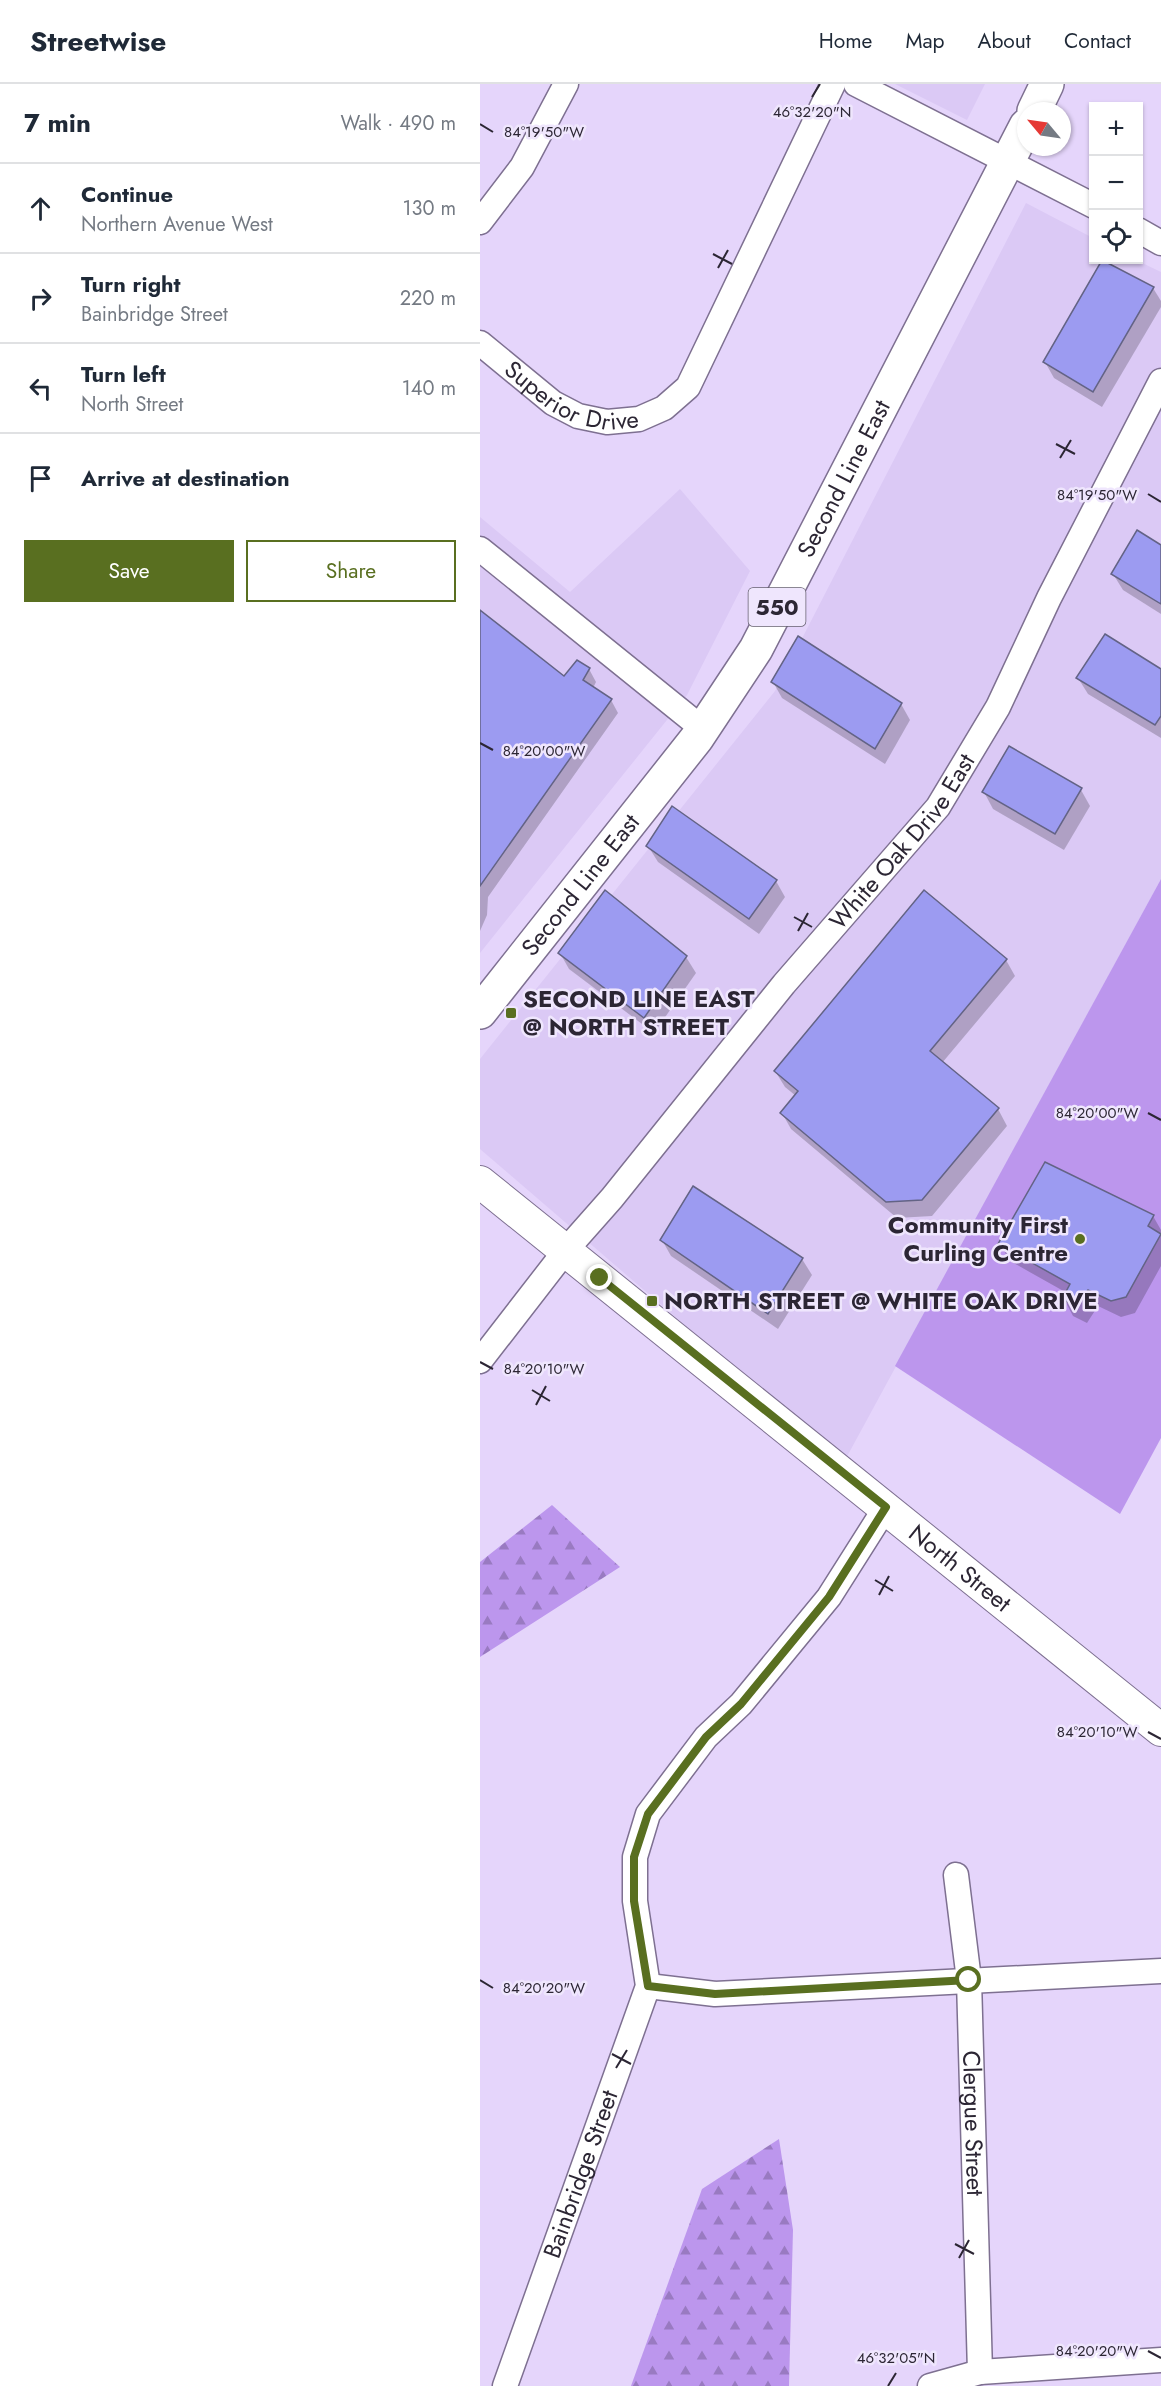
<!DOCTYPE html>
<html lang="en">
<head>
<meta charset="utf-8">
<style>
	body { margin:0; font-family:Jost,sans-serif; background:#f6f6f7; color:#1f2937 }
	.controls { position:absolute; right:18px; top:18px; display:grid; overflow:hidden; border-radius:0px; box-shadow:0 2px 4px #0004 }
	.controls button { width:54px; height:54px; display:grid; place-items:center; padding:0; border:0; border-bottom:2px solid #e0e1e3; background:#fff; color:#1f2937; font:30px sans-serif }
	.compass { position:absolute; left:537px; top:18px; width:54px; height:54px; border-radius:50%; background:#fff; box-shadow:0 2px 4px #0004; rotate:299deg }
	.stop { position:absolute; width:18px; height:18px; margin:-14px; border:4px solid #596f20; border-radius:50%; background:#fff }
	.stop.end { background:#596f20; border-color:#fff; box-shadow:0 2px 6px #0008 }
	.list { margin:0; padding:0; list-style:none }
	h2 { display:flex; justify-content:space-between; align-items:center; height:78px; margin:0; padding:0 24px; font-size:26px }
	h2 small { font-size:20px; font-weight:400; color:#747a83 }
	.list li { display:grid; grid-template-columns:39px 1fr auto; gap:18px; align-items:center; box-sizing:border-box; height:90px; padding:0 24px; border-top:2px solid #e0e1e3 }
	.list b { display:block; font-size:22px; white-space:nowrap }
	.list p { margin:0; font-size:20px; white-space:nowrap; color:#747a83 }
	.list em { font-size:20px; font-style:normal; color:#747a83 }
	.actions { display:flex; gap:12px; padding:18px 24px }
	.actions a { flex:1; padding:14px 0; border:2px solid #596f20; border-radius:0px; text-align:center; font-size:21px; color:#596f20 }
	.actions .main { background:#596f20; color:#fff }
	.icon { flex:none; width:33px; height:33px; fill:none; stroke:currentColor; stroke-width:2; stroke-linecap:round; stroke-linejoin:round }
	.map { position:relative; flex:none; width:681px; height:2302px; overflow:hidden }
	header { display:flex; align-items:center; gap:36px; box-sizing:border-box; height:84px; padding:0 30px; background:#fff; border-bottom:2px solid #e0e1e3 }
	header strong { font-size:28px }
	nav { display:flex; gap:33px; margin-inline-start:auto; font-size:21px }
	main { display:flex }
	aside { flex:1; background:#fff }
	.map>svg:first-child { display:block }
	.built { fill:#dbc9f5 }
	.forest { fill:url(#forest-firs) }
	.park { fill:#bc96ed }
	.shadow { fill:#0003 }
	.building { fill:#9c9bf1; stroke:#636385; stroke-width:1.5 }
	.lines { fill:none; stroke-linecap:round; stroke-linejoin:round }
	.minor-casing { stroke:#7e7091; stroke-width:27 }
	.major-casing { stroke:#7e7091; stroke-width:34 }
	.highway-casing { stroke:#7e7091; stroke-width:36 }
	.minor { stroke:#fff; stroke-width:24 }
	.major { stroke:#fff; stroke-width:32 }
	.highway { stroke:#fff; stroke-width:33 }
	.route { stroke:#596f20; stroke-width:8 }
	.ticks { fill:none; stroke:#2c2634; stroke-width:2 }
	.poi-dot { fill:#596f20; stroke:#efe6fd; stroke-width:2 }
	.labels { text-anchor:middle; stroke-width:5; stroke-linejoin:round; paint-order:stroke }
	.shield { fill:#efe6fd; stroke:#666070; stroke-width:1.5 }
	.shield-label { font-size:22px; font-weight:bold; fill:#2c2634 }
	.street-label { font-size:24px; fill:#2c2634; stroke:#efe6fd }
	.poi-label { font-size:24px; font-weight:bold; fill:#2c2634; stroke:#efe6fd; text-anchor:start }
	.ticks-label { font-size:15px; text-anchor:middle; fill:#2c2634; stroke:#efe6fd; stroke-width:5; stroke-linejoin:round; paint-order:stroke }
</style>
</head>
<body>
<header>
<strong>Streetwise</strong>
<nav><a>Home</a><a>Map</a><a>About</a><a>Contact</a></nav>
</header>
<main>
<aside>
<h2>7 min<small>Walk · 490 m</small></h2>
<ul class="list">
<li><svg class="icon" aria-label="ahead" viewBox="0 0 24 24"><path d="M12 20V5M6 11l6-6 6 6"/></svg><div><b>Continue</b><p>Northern Avenue West</p></div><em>130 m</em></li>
<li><svg class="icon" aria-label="right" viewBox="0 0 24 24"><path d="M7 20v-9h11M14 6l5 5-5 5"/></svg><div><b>Turn right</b><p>Bainbridge Street</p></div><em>220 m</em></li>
<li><svg class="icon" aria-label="left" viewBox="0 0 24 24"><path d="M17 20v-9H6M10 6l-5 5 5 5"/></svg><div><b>Turn left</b><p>North Street</p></div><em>140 m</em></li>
<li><svg class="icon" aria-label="arrive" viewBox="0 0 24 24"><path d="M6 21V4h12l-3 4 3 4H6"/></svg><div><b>Arrive at destination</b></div></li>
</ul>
<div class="actions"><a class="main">Save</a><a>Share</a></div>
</aside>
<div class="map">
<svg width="681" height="2302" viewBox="0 0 681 2302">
	<defs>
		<pattern id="forest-firs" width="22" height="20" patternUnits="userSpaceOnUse" patternTransform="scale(1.5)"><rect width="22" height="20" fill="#bc96ed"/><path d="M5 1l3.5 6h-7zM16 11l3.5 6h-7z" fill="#997ac1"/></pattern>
	</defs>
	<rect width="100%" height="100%" fill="#e5d5fb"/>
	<g class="built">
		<path d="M415,0H505L487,36Z"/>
		<path d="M546,119L613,154L614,176H656L681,188V795L364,1378L0,1065V975L295,607Z"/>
		<path d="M200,405L270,487L207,611L0,869V433L90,508Z"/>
	</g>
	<g class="forest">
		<path d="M72,1421L140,1483L0,1573V1478Z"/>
		<path d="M299,2055L313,2146L309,2302H151L222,2105Z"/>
	</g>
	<path class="park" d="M681,795V1354L640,1430L415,1282Z"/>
	<g class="shadow">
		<path d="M623,176L673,204L681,217V223L622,323L574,294L565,278Z"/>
		<path d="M681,462V530L643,506L633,490Z"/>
		<path d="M0,528L84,594L109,585L116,598L113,604L131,616L138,629L8,813L7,831L0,847Z"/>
		<path d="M681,586V654L608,610L598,594Z"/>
		<path d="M293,598L421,620L430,636L405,680L302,614Z"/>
		<path d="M601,706L610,722L584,766L513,725L504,708Z"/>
		<path d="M168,762L296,797L305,813L279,850L178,778Z"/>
		<path d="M80,869L206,873L216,889L174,949L89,885Z"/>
		<path d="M526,876L535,892L462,979L518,1025L527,1042L452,1132L417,1134L311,1045L302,1029L316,1012L305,1003L295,987Z"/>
		<path d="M673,1132L681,1146V1182L655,1229L641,1233L618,1222L607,1239L593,1232L584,1215L587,1209L530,1177L520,1160Z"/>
		<path d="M182,1156L322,1175L332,1191L298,1245L191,1172Z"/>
	</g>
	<g class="building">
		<path d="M622,176L674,203L613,308L563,278Z"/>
		<path d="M657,446L681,461V520L631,490Z"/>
		<path d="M0,526L84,592L97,576L110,584L103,596L132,615L0,802Z"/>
		<path d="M625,550L681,585V632L675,641L596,594Z"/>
		<path d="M318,552L422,619L395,665L291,598Z"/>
		<path d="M529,662L602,704L575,750L502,708Z"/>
		<path d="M192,722L297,796L269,835L166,762Z"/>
		<path d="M125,806L207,872L164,934L78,869Z"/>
		<path d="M444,806L527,875L450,967L519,1024L442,1116L406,1118L300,1029L318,1007L294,987Z"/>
		<path d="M565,1078L674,1131L668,1142L681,1150L646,1213L631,1217L608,1206L597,1223L582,1215L590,1200L518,1160Z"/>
		<path d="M213,1102L323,1174L288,1230L180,1156Z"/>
	</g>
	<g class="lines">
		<g class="minor-casing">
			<g id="minor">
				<path d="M376,0L614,122"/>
				<path d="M0,138L42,83L86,0"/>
				<path d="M658,146L681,159"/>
				<path id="s1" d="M0,259L73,319L98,332L127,338L159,335L184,324L208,303L353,0"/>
				<path d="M0,465L223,645"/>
				<path id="s2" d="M0,1277L86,1166L132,1114L304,900L458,723L518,623L569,514L681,297"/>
				<path id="s3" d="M476,1791L489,1896L500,2288"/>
				<path d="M168,1902L235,1910L681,1887"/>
				<path id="s4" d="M25,2302L168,1902L155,1817V1773L168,1730L226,1653L261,1620L349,1513L406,1423"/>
				<path d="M450,2302L500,2288L681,2276"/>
			</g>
		</g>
		<g class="major-casing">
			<g id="major">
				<path id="s5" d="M0,1098L681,1646"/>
			</g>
		</g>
		<g class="highway-casing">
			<g id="highway">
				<path d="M554,27L567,0"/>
				<path id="s6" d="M0,928L217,654L276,565L546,42"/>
			</g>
		</g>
		<use href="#minor" class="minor"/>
		<use href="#major" class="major"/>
		<use href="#highway" class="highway"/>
	</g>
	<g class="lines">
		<path class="route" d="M120,1194L406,1423L349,1513L261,1620L226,1653L168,1730L154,1773V1817L168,1902L235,1910L489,1896"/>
	</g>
	<path class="ticks" d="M332,13L340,0M0,40L13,48M233,170L252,180M238,184L248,166M576,360L595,370M580,374L591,356M668,410L681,418M0,659L13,666M314,833L332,843M318,847L328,829M668,1029L681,1036M0,1278L13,1285M52,1306L70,1317M56,1321L66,1302M395,1496L413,1507M399,1511L409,1492M668,1648L681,1655M0,1896L13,1904M132,1970L151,1980M136,1984L147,1966M475,2160L494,2170M479,2174L489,2156M668,2267L681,2274M408,2302L416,2289"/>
	<g class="poi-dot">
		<rect x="25" y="923" width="12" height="12" rx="3"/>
		<circle cx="600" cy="1155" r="6"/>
		<rect x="166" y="1211" width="12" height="12" rx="3"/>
	</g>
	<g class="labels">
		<rect class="shield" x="268.5" y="504" width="57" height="38" rx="4.5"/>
		<g class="shield-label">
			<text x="297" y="531">550</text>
		</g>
		<g class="street-label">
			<text dy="8" stroke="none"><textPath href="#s1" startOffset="110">Superior Drive</textPath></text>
			<text dy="8" stroke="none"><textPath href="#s6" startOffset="648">Second Line East</textPath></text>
			<text dy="8" stroke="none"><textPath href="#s2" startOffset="670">White Oak Drive East</textPath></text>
			<text dy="8" stroke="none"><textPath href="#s6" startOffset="162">Second Line East</textPath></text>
			<text dy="8" stroke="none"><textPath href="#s5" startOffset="616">North Street</textPath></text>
			<text dy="8" stroke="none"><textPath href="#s3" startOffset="249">Clergue Street</textPath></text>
			<text dy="8" stroke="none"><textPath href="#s4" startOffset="225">Bainbridge Street</textPath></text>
		</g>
		<g class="poi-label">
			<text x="43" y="923">SECOND LINE EAST<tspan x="43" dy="28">@ NORTH STREET</tspan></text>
			<text x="588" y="1149" text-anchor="end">Community First<tspan x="588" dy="28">Curling Centre</tspan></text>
			<text x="184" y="1225">NORTH STREET @ WHITE OAK DRIVE</text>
		</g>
	</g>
	<g class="ticks-label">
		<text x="332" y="33">46°32'20"N</text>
		<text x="64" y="53">84°19'50"W</text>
		<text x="617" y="416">84°19'50"W</text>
		<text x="64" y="672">84°20'00"W</text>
		<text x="617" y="1034">84°20'00"W</text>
		<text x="64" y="1290">84°20'10"W</text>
		<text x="617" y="1653">84°20'10"W</text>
		<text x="64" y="1909">84°20'20"W</text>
		<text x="617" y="2272">84°20'20"W</text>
		<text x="416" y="2279">46°32'05"N</text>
	</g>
</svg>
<div class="controls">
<button>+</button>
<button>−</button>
<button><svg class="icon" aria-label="locate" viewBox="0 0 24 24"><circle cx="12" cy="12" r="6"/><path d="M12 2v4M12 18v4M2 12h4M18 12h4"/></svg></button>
</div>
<svg class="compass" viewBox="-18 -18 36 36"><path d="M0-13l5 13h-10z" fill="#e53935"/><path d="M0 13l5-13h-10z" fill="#747a83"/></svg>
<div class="stop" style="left:489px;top:1896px"></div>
<div class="stop end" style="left:120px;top:1194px"></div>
</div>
</main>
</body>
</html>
